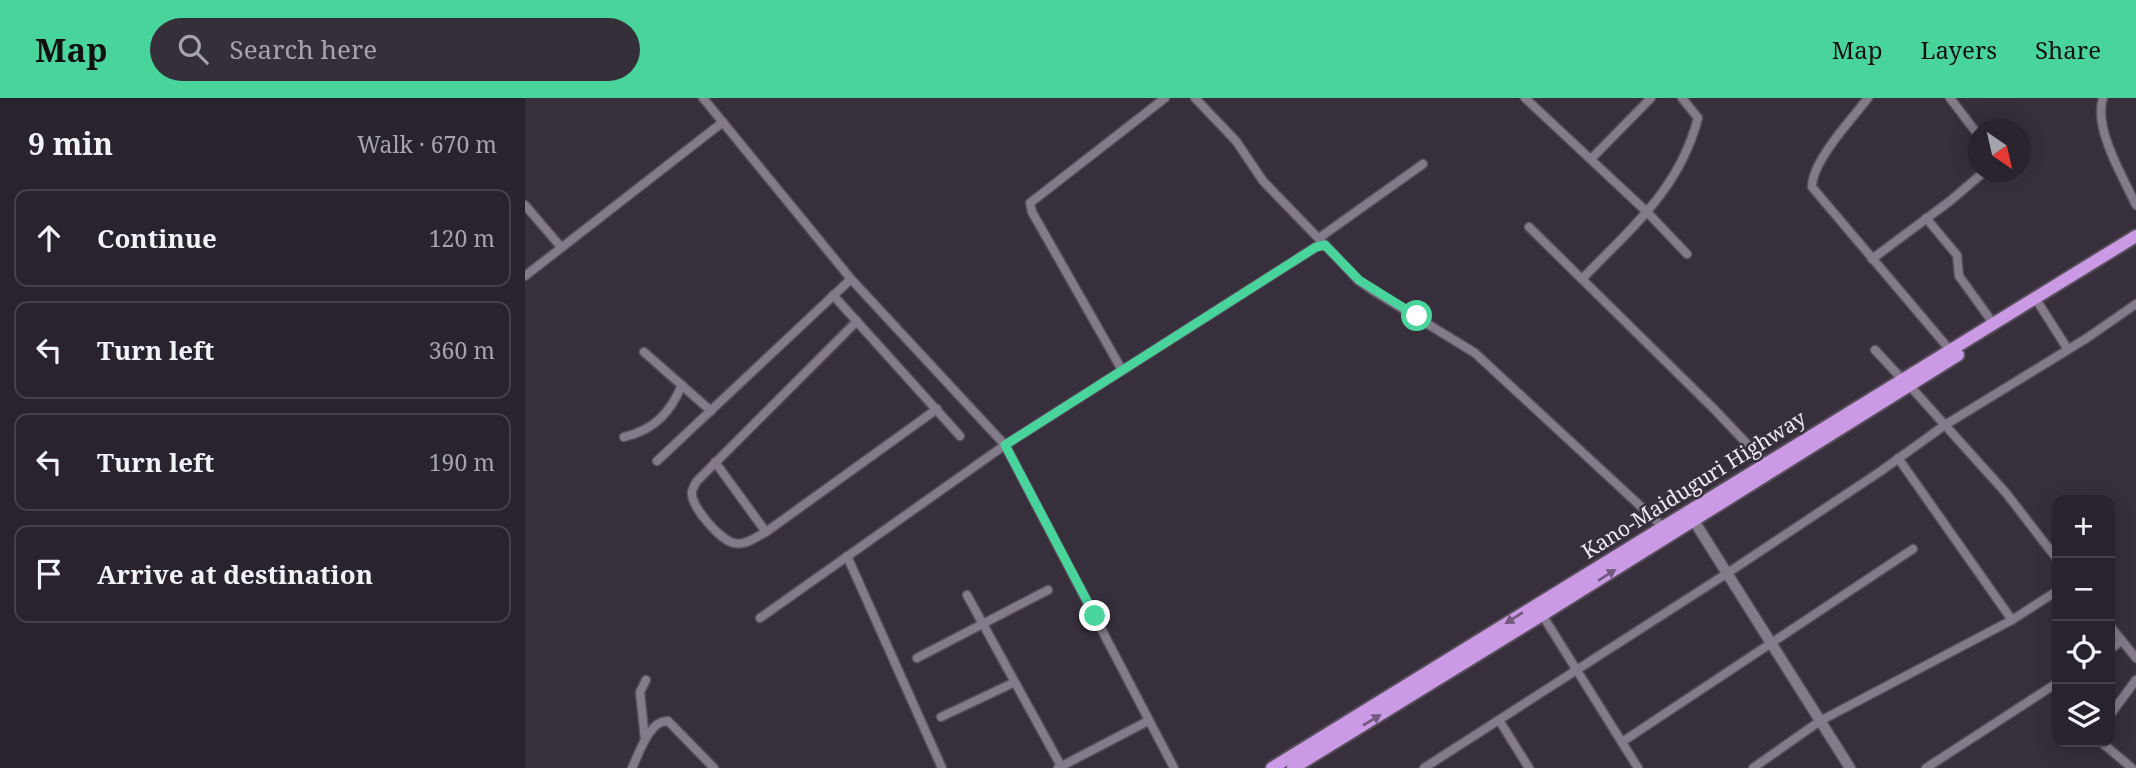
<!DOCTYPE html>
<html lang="en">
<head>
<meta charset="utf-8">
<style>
	body { margin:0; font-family:"Noto Serif",serif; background:#352f39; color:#f1f3f6 }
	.controls { position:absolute; right:21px; bottom:21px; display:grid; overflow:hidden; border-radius:14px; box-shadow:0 4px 18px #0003 }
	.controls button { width:63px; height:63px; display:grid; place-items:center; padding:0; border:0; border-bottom:2px solid #454049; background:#29232d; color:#f1f3f6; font:35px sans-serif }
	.compass { position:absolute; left:1443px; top:21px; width:63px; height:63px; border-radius:50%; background:#29232d; box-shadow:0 4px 18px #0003; rotate:146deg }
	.stop { position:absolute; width:21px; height:21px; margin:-16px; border:5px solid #49d49c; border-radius:50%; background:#fff }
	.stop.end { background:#49d49c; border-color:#fff; box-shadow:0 2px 7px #0008 }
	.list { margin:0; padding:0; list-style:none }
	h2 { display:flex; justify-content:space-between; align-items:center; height:91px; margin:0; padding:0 28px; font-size:30px }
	h2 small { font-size:23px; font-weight:400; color:#a5a4aa }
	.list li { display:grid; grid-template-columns:46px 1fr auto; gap:21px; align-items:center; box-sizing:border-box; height:98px; margin:0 14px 14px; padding:0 14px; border:2px solid #454049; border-radius:14px }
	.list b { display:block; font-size:26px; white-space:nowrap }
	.list em { font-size:23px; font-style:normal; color:#a5a4aa }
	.icon { flex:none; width:38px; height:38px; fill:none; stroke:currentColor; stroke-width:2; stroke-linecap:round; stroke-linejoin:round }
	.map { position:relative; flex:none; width:1611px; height:670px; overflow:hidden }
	header { display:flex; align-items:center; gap:42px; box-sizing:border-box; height:98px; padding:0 35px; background:#49d49c; color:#111 }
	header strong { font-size:33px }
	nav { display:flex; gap:38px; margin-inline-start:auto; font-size:24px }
	.search { width:490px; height:63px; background:#352f39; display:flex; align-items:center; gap:18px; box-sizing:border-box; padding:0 24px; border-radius:38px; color:#a5a4aa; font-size:26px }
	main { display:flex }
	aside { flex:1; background:#29232d }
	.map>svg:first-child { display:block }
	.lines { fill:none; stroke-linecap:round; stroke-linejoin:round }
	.minor-casing { stroke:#554d59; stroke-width:11 }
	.tertiary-casing { stroke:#554d59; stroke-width:13 }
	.trunk-casing { stroke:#554d59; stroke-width:16 }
	.minor { stroke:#847b8a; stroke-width:8 }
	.tertiary { stroke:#847b8a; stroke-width:10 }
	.trunk { stroke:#ca9be4; stroke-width:12 }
	.oneway { fill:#725a7f }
	.route { stroke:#49d49c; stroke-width:9 }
	.labels { text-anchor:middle; stroke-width:5; stroke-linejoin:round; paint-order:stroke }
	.street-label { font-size:21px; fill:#ede8f1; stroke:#372f3c }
</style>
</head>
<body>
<header>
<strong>Map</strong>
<div class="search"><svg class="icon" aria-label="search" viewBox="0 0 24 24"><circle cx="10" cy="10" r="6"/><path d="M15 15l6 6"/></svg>Search here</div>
<nav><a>Map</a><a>Layers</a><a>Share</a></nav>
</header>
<main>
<aside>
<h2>9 min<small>Walk · 670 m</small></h2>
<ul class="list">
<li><svg class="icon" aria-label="ahead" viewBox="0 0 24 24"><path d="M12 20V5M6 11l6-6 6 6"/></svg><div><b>Continue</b></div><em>120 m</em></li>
<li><svg class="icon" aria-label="left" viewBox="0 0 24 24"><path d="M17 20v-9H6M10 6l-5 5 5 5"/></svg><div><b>Turn left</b></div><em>360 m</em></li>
<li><svg class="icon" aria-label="left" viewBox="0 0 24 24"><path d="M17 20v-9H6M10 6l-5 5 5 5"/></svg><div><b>Turn left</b></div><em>190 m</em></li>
<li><svg class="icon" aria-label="arrive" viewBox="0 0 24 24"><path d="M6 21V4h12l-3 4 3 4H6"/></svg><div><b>Arrive at destination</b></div></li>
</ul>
</aside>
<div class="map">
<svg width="1611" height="670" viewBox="0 0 1611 670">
	<rect width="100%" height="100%" fill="#372f3c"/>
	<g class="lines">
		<g class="minor-casing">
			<g id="minor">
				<path d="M178,0L326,181L480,347L649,670"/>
				<path d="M670,0L711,43L738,83L800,147"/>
				<path d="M1000,0L1122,114L1162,156"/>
				<path d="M1343,0C1326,22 1287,63 1287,89L1425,252"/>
				<path d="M1425,0L1454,38"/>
				<path d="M1578,0C1568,30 1598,79 1611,107"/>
				<path d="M1066,61L1126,0"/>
				<path d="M0,107L36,149"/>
				<path d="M1401,120L1432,157L1434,178L1468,225"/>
				<path d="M1004,129L1189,311L1244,369"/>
				<path d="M794,140L898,66"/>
				<path d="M1347,161L1425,103L1459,74"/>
				<path d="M0,178L198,24"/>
				<path d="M1057,181C1107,129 1154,92 1173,20L1157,0"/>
				<path d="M308,197L435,338"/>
				<path d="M1514,206L1542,250"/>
				<path d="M332,223L171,384C170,387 167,391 167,394C165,408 196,443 209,445C220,448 231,439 241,434L412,311"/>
				<path d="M1350,252L1377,281"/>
				<path d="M119,254L186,313"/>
				<path d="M597,272L507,114L505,105L640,0"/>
				<path d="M1384,287L1481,395L1532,461"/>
				<path d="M99,339C129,332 145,315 157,287"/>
				<path d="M1373,360L1487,522"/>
				<path d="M132,363L326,181"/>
				<path d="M190,364L241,434"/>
				<path d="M322,458L417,670"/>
				<path d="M442,497L536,668"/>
				<path d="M1016,515L1113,670"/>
				<path d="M235,520L480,347L791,149L800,147L833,182L847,192L950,255L1137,428"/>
				<path d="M1585,528L1611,560"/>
				<path d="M1585,551L1597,543"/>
				<path d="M392,560L523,492"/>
				<path d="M1585,617L1611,582"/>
				<path d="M416,619L488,585"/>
				<path d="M974,622L1004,670"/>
				<path d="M120,642L115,594L121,582"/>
				<path d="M1097,644L1388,451"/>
				<path d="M1576,644L1607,670"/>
				<path d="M107,670C114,656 124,622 143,623L189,670"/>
				<path d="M533,670L623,623"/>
				<path d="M899,670L1201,476L1356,373L1420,327L1562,240L1611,206"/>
				<path d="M1228,670L1295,623L1487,522L1532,493"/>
				<path d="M1401,670L1532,585"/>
			</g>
		</g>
		<g class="tertiary-casing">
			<path id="tertiary" d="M1169,423L1325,670"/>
		</g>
		<g class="trunk-casing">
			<g id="trunk">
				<path d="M747,670L1611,138"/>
				<path d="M768,670L1017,517L1433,257"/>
			</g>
		</g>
		<use href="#minor" class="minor"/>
		<use href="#tertiary" class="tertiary"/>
		<use href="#trunk" class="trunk"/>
	</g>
	<defs><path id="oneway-solid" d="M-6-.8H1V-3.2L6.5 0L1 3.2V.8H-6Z" transform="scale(1.75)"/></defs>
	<g class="oneway">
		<use href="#oneway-solid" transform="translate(1082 477) rotate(-32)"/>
		<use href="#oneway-solid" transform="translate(989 520) rotate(148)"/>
		<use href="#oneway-solid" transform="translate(847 622) rotate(-31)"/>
	</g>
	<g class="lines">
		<path class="route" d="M570,518L480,347L791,149L800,147L834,182L892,218"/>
	</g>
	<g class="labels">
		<g class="street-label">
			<text transform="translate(1169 387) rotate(-32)" y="7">Kano-Maiduguri Highway</text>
		</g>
	</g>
</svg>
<div class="controls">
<button>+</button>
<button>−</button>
<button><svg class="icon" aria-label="locate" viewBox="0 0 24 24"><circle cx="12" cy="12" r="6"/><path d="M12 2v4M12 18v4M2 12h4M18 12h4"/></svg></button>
<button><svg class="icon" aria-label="layers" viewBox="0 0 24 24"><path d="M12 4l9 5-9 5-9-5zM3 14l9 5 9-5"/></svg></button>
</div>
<svg class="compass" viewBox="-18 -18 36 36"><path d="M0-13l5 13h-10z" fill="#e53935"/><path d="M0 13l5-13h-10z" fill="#a5a4aa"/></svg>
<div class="stop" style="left:892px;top:218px"></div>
<div class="stop end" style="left:570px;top:518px"></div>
</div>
</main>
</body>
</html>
